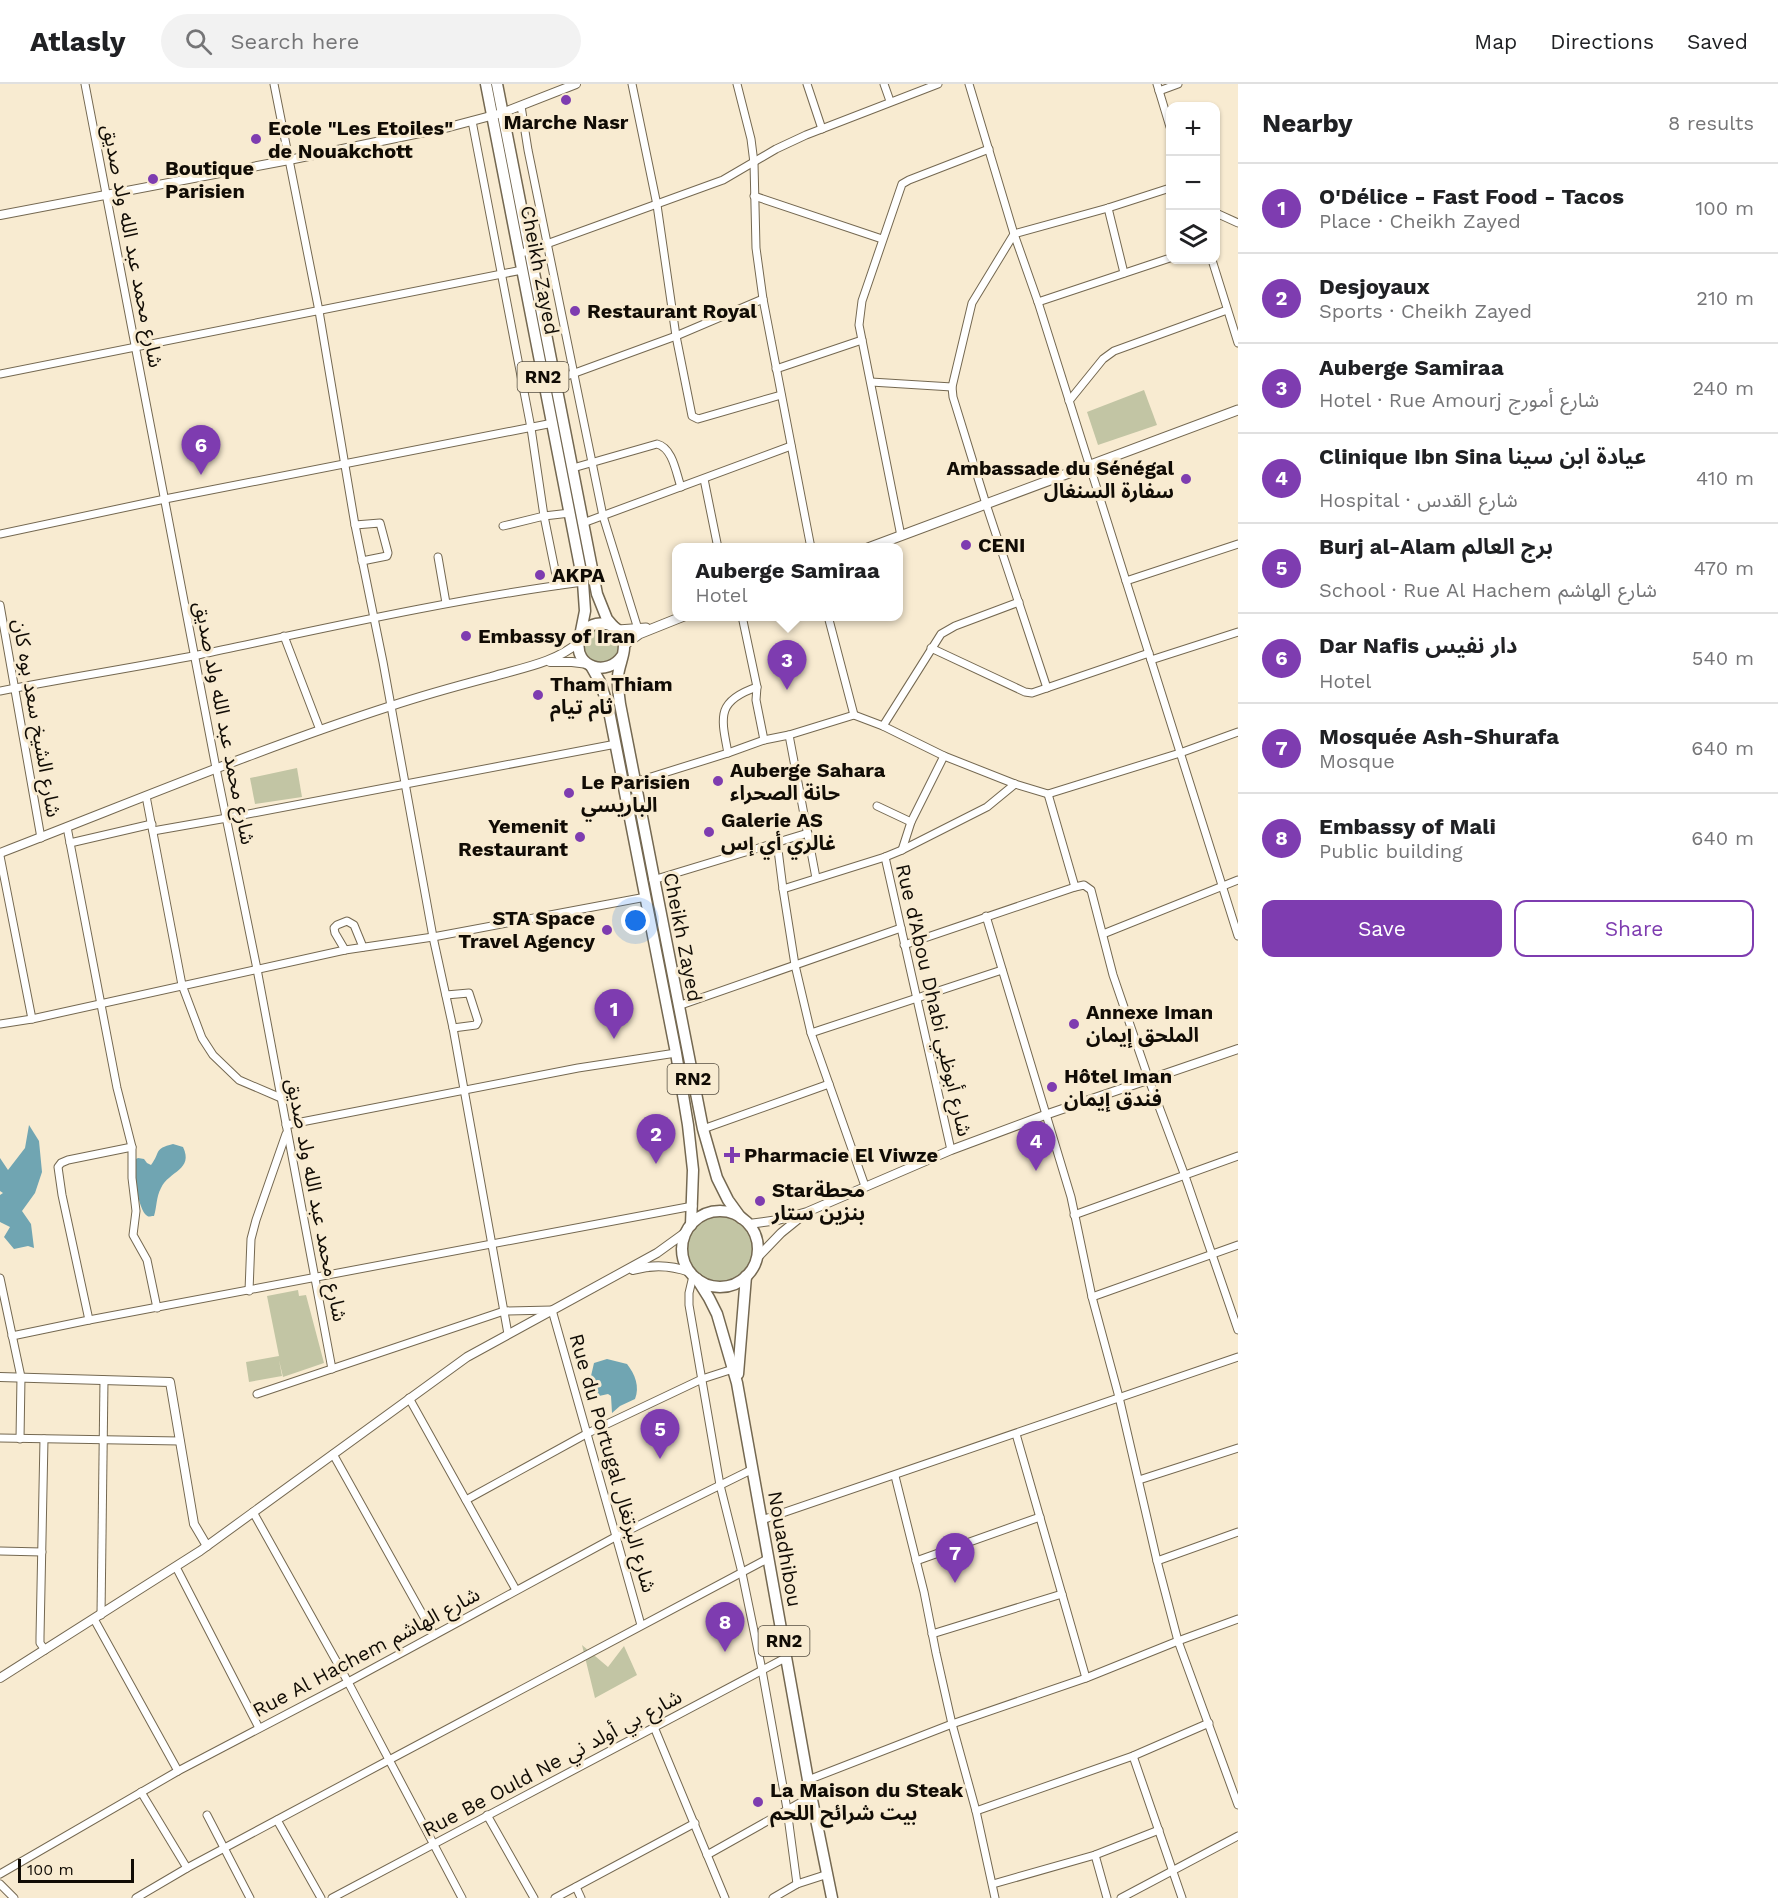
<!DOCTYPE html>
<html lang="en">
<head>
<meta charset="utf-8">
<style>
	body { margin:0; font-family:"Work Sans","Noto Sans Arabic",sans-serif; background:#f2f2f2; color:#202124 }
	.controls { position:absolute; right:18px; top:18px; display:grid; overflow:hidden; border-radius:12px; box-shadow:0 2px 4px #0004 }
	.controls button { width:54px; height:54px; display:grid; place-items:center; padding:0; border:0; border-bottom:2px solid #e0e0e0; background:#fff; color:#202124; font:30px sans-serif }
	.scale { position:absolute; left:18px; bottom:15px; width:116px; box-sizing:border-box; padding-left:6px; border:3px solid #110c05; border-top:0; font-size:16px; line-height:21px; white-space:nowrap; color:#110c05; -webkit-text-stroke:4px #f8ebd1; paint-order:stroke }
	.you { position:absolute; left:636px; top:837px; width:21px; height:21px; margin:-15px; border:4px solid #fff; border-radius:50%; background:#1a73e8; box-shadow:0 0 0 9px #1a73e833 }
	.badge { display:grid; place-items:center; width:39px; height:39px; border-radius:50%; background:#7e3cb0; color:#fff; font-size:20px; font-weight:700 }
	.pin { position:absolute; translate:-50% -50px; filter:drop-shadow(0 2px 3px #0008) }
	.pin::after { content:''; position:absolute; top:32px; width:21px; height:18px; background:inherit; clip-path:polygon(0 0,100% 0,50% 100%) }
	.popup { position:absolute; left:672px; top:459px; width:231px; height:78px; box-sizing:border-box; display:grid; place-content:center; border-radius:12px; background:#fff; filter:drop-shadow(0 2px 4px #0005); font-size:20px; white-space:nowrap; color:#757577 }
	.popup b { font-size:22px; color:#202124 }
	.popup::after { content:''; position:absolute; left:50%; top:100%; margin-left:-12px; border:12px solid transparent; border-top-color:#fff }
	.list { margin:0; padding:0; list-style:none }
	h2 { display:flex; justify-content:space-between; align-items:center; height:78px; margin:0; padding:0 24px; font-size:26px }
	h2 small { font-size:20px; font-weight:400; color:#757577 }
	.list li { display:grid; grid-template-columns:39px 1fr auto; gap:18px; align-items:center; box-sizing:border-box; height:90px; padding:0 24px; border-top:2px solid #e0e0e0 }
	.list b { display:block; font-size:22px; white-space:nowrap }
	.list p { margin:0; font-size:20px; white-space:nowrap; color:#757577 }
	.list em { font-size:20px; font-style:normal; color:#757577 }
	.actions { display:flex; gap:12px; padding:18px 24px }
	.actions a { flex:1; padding:14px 0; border:2px solid #7e3cb0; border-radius:12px; text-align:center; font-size:21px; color:#7e3cb0 }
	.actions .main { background:#7e3cb0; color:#fff }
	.icon { flex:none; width:33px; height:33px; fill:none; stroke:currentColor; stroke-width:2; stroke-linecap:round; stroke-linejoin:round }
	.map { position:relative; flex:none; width:1238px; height:1814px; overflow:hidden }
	header { display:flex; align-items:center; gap:36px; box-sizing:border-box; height:84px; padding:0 30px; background:#fff; border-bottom:2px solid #e0e0e0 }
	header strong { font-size:28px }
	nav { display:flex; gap:33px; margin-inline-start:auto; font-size:21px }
	.search { width:420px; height:54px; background:#f2f2f2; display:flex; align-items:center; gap:15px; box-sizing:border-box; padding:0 21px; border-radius:33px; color:#757577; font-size:22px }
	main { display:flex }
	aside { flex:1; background:#fff }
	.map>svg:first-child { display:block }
	.green { fill:#c2c5a4 }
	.water { fill:#70a5b2 }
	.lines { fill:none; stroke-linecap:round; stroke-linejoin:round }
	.minor-casing { stroke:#746851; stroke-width:9 }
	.tertiary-casing { stroke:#746851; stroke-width:10 }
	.secondary-casing { stroke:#746851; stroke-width:11 }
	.trunk-casing { stroke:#746851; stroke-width:13 }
	.minor { stroke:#fff; stroke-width:7 }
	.tertiary { stroke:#fff; stroke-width:8 }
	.secondary { stroke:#fff; stroke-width:9 }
	.trunk { stroke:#fff; stroke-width:10 }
	.poi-dot { fill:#7e3cb0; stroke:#f8ebd1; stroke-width:2 }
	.labels { text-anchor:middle; stroke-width:6; stroke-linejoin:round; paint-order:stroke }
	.shield { fill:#f8ebd1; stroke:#564f42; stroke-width:1.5 }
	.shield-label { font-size:18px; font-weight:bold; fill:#110c05 }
	.poi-label { font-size:20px; font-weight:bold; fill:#110c05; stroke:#f8ebd1; text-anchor:start }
	.street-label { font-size:20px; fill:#110c05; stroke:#f8ebd1 }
</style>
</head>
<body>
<header>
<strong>Atlasly</strong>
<div class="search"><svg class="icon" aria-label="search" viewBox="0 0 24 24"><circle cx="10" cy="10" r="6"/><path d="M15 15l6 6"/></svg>Search here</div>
<nav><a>Map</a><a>Directions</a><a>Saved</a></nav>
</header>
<main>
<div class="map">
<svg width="1238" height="1814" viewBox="0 0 1238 1814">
	<rect width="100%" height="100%" fill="#f8ebd1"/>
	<g class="green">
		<path d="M1144,306L1157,341L1098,361L1087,328Z"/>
		<circle cx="601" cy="562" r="18"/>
		<path d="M297,684L302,713L255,720L250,694Z"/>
		<circle cx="722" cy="1165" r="35"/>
		<path d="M298,1206L299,1212L306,1211L324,1279L283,1293L279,1276L282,1292L249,1298L246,1278L279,1272L267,1212Z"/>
		<path d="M582,1561L608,1583L624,1562L637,1591L595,1614Z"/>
	</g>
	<g class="water">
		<path d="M29,1041L39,1057L42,1088L35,1109L22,1127L31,1140L34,1164L28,1162L14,1165L4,1153L10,1143L0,1138V1111L3,1109L0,1107V1074L8,1086L25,1064Z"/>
		<path d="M173,1060L183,1063C194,1086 169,1087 161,1104C156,1113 157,1123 154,1132C149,1132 149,1134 145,1130C138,1121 132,1086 134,1076L138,1074L144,1075L147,1079L151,1081C161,1068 153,1065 173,1060Z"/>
		<path d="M607,1275L627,1280C635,1290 640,1303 635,1315L620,1322L612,1329L611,1312L608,1310L599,1312L596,1310L591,1292L594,1279Z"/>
	</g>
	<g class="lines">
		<g class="minor-casing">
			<g id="minor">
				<path d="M85,0L216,684L257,885L332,1285"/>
				<path d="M274,0L319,227L355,441L383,578L433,853L453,944L508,1250"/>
				<path d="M632,0L657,121L676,252L692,332L698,335L781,311"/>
				<path d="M737,0L751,55L754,79L756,164L763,215L811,464"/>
				<path d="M807,0L822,45"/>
				<path d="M884,0L890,17"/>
				<path d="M969,0L1014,150L1038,218L1238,852"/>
				<path d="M1157,0L1170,43"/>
				<path d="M1159,7L1178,0"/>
				<path d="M521,22L528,66L603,432L638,545"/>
				<path d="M472,37L531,344L544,432L570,429"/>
				<path d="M754,112L882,155"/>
				<path d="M1108,124L1124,189"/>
				<path d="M1216,129L1238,139"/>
				<path d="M519,170L723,96L776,65L806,51L938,0"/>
				<path d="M1212,176L1238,259"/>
				<path d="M1038,218L1170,174"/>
				<path d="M776,285L862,256"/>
				<path d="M0,290L522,186"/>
				<path d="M553,297L676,252L763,215"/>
				<path d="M871,298L952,303"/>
				<path d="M1069,317L1103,275L1114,267L1227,226"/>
				<path d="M573,384L657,360C673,364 676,389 681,403"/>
				<path d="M704,395L718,464"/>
				<path d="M583,439L791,362"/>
				<path d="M355,441L380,439L388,469L387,472L362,477"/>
				<path d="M503,442L544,432L558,501"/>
				<path d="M0,450L165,415L553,339"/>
				<path d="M901,452L859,241L862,217L902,100L909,96L989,65"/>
				<path d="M438,473L446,519"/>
				<path d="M1126,497L1238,460"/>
				<path d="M0,521L41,754"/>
				<path d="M742,532L757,603L756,616L764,656"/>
				<path d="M828,532L854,631"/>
				<path d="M284,552L320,646"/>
				<path d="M931,564L1025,608L1032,609L1149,569"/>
				<path d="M1151,576L1238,548"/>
				<path d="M1047,604L986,420L953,313L952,303L972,219L1014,150L1108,124L1170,104"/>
				<path d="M0,607C66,594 132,584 198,571C326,544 453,515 583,498"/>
				<path d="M883,642L941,550L955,542L1019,518"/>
				<path d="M789,651L816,794"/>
				<path d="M728,669C721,633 716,617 757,603"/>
				<path d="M635,698L728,669L764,656L789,651L854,631L883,642L944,672L1015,700L1048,710L1180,669L1238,648"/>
				<path d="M1048,710L1075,803"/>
				<path d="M146,712L182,901L202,954L213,971L239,996L281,1014"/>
				<path d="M877,722L911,738"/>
				<path d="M67,743L117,1004L132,1063V1094L136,1127L133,1151L147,1176L157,1224"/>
				<path d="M153,747L227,734L616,660"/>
				<path d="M777,758L783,805L795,881L811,949L865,1102"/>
				<path d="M70,759L152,740"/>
				<path d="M902,766L911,738L944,672"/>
				<path d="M0,772L32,935"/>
				<path d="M885,773L951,1066"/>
				<path d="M653,796L808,749"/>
				<path d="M783,805L885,773L902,766L987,723L1015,700"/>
				<path d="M986,832L1071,1113L1092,1213L1119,1313L1157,1477L1178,1557L1238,1721"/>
				<path d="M1103,850L1238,796"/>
				<path d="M904,861L1075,803L1084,801L1091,806L1113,891L1149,996L1185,1092L1238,1246"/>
				<path d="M345,866L335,849L334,844L337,841L347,837L354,841L363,863"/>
				<path d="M446,911L469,909L478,937L476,941L453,944"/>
				<path d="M678,922L901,844"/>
				<path d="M0,940L32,935L345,866L433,853L646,813"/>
				<path d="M811,949L1002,886"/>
				<path d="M286,1041L578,984L676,969"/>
				<path d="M703,1045L829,1000"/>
				<path d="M1074,1131L1238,1072"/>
				<path d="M693,1192L689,1209V1221L720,1401L742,1489L762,1586L787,1725L797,1800"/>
				<path d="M0,1194L21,1293L20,1355"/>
				<path d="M249,1207L251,1155L256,1136L286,1050"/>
				<path d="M1092,1213L1238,1161"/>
				<path d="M89,1236L62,1111L58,1083L61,1079L68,1076L132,1063"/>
				<path d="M12,1252L89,1236L693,1122"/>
				<path d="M257,1310L504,1227L552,1226L641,1541"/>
				<path d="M409,1314L516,1506"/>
				<path d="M1016,1350L1086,1594"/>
				<path d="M0,1354L180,1357"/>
				<path d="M44,1355L40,1553V1559L45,1566"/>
				<path d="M333,1370L434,1551"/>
				<path d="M895,1392L924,1508L936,1569L952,1640L976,1727L995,1814"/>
				<path d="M1139,1396L1238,1364"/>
				<path d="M466,1416L588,1349L702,1295L733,1285"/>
				<path d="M253,1428L348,1598L462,1814"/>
				<path d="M762,1436L1238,1273"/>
				<path d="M0,1467L42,1468"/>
				<path d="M916,1477L1040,1433"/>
				<path d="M1157,1477L1238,1448"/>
				<path d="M176,1483L259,1644"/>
				<path d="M101,1531L104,1296"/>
				<path d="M94,1535L178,1687"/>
				<path d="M932,1550L1062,1510"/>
				<path d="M654,1643L725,1814"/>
				<path d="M1133,1672L1182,1814"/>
				<path d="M808,1696L952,1640L1086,1594L1178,1557L1238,1535"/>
				<path d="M141,1708L187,1784"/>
				<path d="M976,1727L1133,1672L1209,1639"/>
				<path d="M207,1731L250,1814"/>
				<path d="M487,1731L534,1814"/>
				<path d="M277,1736L321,1814"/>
				<path d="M707,1771L812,1712"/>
				<path d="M1095,1771L1107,1814"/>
				<path d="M0,1790L178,1687L348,1598L617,1452L753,1385"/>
				<path d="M0,1800L14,1814"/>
				<path d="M993,1800L1095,1771L1159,1746"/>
				<path d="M576,1803L581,1814"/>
				<path d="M136,1814L187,1784L389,1676L769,1474"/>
				<path d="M332,1814L787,1573"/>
				<path d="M555,1814L695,1739"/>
				<path d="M773,1814L797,1800L828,1790"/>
				<path d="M1121,1814L1238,1752"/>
			</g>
		</g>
		<g class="tertiary-casing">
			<g id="tertiary">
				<path d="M0,131L289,76L449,43L502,29L576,0"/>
				<path d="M550,578H572L588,580"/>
				<path d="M0,769C130,719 258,665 391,622C424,611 457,602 491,593C521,584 555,579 579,558"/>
				<path d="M749,1140L778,1136L807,1128L951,1066L1045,1031L1238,965"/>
				<path d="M756,1175L781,1149L802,1132"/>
				<path d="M633,1186C653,1180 671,1181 690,1188"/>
				<path d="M0,1293L170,1298L194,1440L207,1462"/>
				<path d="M0,1594L200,1467L467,1273L657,1169L686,1148"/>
			</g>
		</g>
		<g class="secondary-casing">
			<g id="secondary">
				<path d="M868,464L1238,326"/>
				<path d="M618,546L646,544"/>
				<path d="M624,561L639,550L684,532"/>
			</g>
		</g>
		<g class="trunk-casing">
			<g id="trunk">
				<path d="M486,0L583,498L585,527L580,552"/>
				<path d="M497,0L597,510L607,535L613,542"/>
				<path d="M622,572C608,593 574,584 579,557C583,535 617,533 623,555C627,567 619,580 618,592C617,601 619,611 620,620L703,1045L717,1094L728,1116L741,1134"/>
				<path d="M591,582L600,598L608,622L676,969L688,1041L693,1086L691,1141"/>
				<circle cx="720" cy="1165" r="38"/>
				<path d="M697,1195L709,1214L717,1230L737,1299L808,1696L832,1814"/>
				<path d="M738,1290L746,1192"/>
			</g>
		</g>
		<use href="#minor" class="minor"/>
		<use href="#tertiary" class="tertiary"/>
		<use href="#secondary" class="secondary"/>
		<use href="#trunk" class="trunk"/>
	</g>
	<g class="poi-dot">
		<circle cx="566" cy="16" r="6"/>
		<circle cx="256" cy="55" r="6"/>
		<circle cx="153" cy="95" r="6"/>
		<circle cx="575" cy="227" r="6"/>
		<circle cx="1186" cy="395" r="6"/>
		<circle cx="966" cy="461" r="6"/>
		<circle cx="540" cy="491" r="6"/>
		<circle cx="466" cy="552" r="6"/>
		<circle cx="538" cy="611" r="6"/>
		<circle cx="718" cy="697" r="6"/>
		<circle cx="569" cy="709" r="6"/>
		<circle cx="709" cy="748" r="6"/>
		<circle cx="580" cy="753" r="6"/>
		<circle cx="607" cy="846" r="6"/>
		<circle cx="1074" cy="940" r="6"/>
		<circle cx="1052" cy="1003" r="6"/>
		<path d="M729 1062h6v6h6v6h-6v6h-6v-6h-6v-6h6z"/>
		<circle cx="760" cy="1117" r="6"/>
		<circle cx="758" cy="1718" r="6"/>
	</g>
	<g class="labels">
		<g class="shield">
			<rect x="517.5" y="278" width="51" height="30" rx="4.5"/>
			<rect x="667.5" y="980" width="51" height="30" rx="4.5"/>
			<rect x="758.5" y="1542" width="51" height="30" rx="4.5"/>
		</g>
		<g class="shield-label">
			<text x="543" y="299">RN2</text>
			<text x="693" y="1001">RN2</text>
			<text x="784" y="1563">RN2</text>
		</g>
		<g class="poi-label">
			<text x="566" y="45" text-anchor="middle">Marche Nasr</text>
			<text x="268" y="51">Ecole "Les Etoiles"<tspan x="268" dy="23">de Nouakchott</tspan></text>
			<text x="165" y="91">Boutique<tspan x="165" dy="23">Parisien</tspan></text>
			<text x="587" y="234">Restaurant Royal</text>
			<text x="1174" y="391" text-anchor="end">Ambassade du Sénégal<tspan x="1174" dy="23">سفارة السنغال</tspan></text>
			<text x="978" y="468">CENI</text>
			<text x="552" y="498">AKPA</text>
			<text x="478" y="559">Embassy of Iran</text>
			<text x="550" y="607">Tham Thiam<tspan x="550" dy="23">ثام تيام</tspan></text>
			<text x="730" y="693">Auberge Sahara<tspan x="730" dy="23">حانة الصحراء</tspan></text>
			<text x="581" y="705">Le Parisien<tspan x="581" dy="23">الباريسي</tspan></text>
			<text x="721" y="743">Galerie AS<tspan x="721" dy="23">غالري أي إس</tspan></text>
			<text x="568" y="749" text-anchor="end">Yemenit<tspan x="568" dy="23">Restaurant</tspan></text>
			<text x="595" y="841" text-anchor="end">STA Space<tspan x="595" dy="23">Travel Agency</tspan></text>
			<text x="1086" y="935">Annexe Iman<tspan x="1086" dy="23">الملحق إيمان</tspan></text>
			<text x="1064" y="999">Hôtel Iman<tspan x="1064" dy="23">فندق إيمان</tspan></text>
			<text x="744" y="1078">Pharmacie El Viwze</text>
			<text x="772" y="1113">Starمحطة<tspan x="772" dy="23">بنزين ستار</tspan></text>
			<text x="770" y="1713">La Maison du Steak<tspan x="770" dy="23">بيت شرائح اللحم</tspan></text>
		</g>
		<g class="street-label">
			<text transform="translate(133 162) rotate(79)" y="7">شارع محمد عبد الله ولد صديق</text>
			<text transform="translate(540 186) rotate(79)" y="7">Cheikh Zayed</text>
			<text transform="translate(37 634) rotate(80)" y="7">شارع الشيخ سعد بوه كان</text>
			<text transform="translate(225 639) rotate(79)" y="7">شارع محمد عبد الله ولد صديق</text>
			<text transform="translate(683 853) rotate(79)" y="7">Cheikh Zayed</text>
			<text transform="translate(934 916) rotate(77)" y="7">Rue d'Abou Dhabi شارع أبوظبي</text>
			<text transform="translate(317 1116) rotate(79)" y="7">شارع محمد عبد الله ولد صديق</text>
			<text transform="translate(613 1379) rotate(74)" y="7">Rue du Portugal شارع البرتغال</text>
			<text transform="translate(785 1465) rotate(80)" y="7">Nouadhibou</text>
			<text transform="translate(366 1568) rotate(-28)" y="7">Rue Al Hachem شارع الهاشم</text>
			<text transform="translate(552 1679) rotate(-28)" y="7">Rue Be Ould Ne شارع بي أولد ني</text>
		</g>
	</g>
</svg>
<div class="controls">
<button>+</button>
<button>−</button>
<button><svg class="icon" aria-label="layers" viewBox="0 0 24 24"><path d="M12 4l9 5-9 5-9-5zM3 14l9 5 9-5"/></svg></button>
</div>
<div class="scale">100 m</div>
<div class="you"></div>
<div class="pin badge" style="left:614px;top:955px">1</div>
<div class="pin badge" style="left:656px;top:1080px">2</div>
<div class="pin badge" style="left:787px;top:606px">3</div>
<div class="popup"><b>Auberge Samiraa</b>Hotel</div>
<div class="pin badge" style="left:1036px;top:1087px">4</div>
<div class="pin badge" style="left:660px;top:1375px">5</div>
<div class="pin badge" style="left:201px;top:391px">6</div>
<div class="pin badge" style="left:955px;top:1499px">7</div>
<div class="pin badge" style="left:725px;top:1568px">8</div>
</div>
<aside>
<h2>Nearby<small>8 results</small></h2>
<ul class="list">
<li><span class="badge">1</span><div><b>O'Délice - Fast Food - Tacos</b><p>Place · Cheikh Zayed</p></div><em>100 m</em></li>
<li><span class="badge">2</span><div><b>Desjoyaux</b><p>Sports · Cheikh Zayed</p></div><em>210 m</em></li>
<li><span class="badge">3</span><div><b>Auberge Samiraa</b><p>Hotel · Rue Amourj شارع أمورج</p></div><em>240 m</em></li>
<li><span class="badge">4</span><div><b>Clinique Ibn Sina عيادة ابن سينا</b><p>Hospital · شارع القدس</p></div><em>410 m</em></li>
<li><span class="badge">5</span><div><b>Burj al-Alam برج العالم</b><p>School · Rue Al Hachem شارع الهاشم</p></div><em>470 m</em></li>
<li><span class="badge">6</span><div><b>Dar Nafis دار نفيس</b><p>Hotel</p></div><em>540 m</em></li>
<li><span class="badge">7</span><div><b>Mosquée Ash-Shurafa</b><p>Mosque</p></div><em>640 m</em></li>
<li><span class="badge">8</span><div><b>Embassy of Mali</b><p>Public building</p></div><em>640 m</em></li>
</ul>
<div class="actions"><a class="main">Save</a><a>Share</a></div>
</aside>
</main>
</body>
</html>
